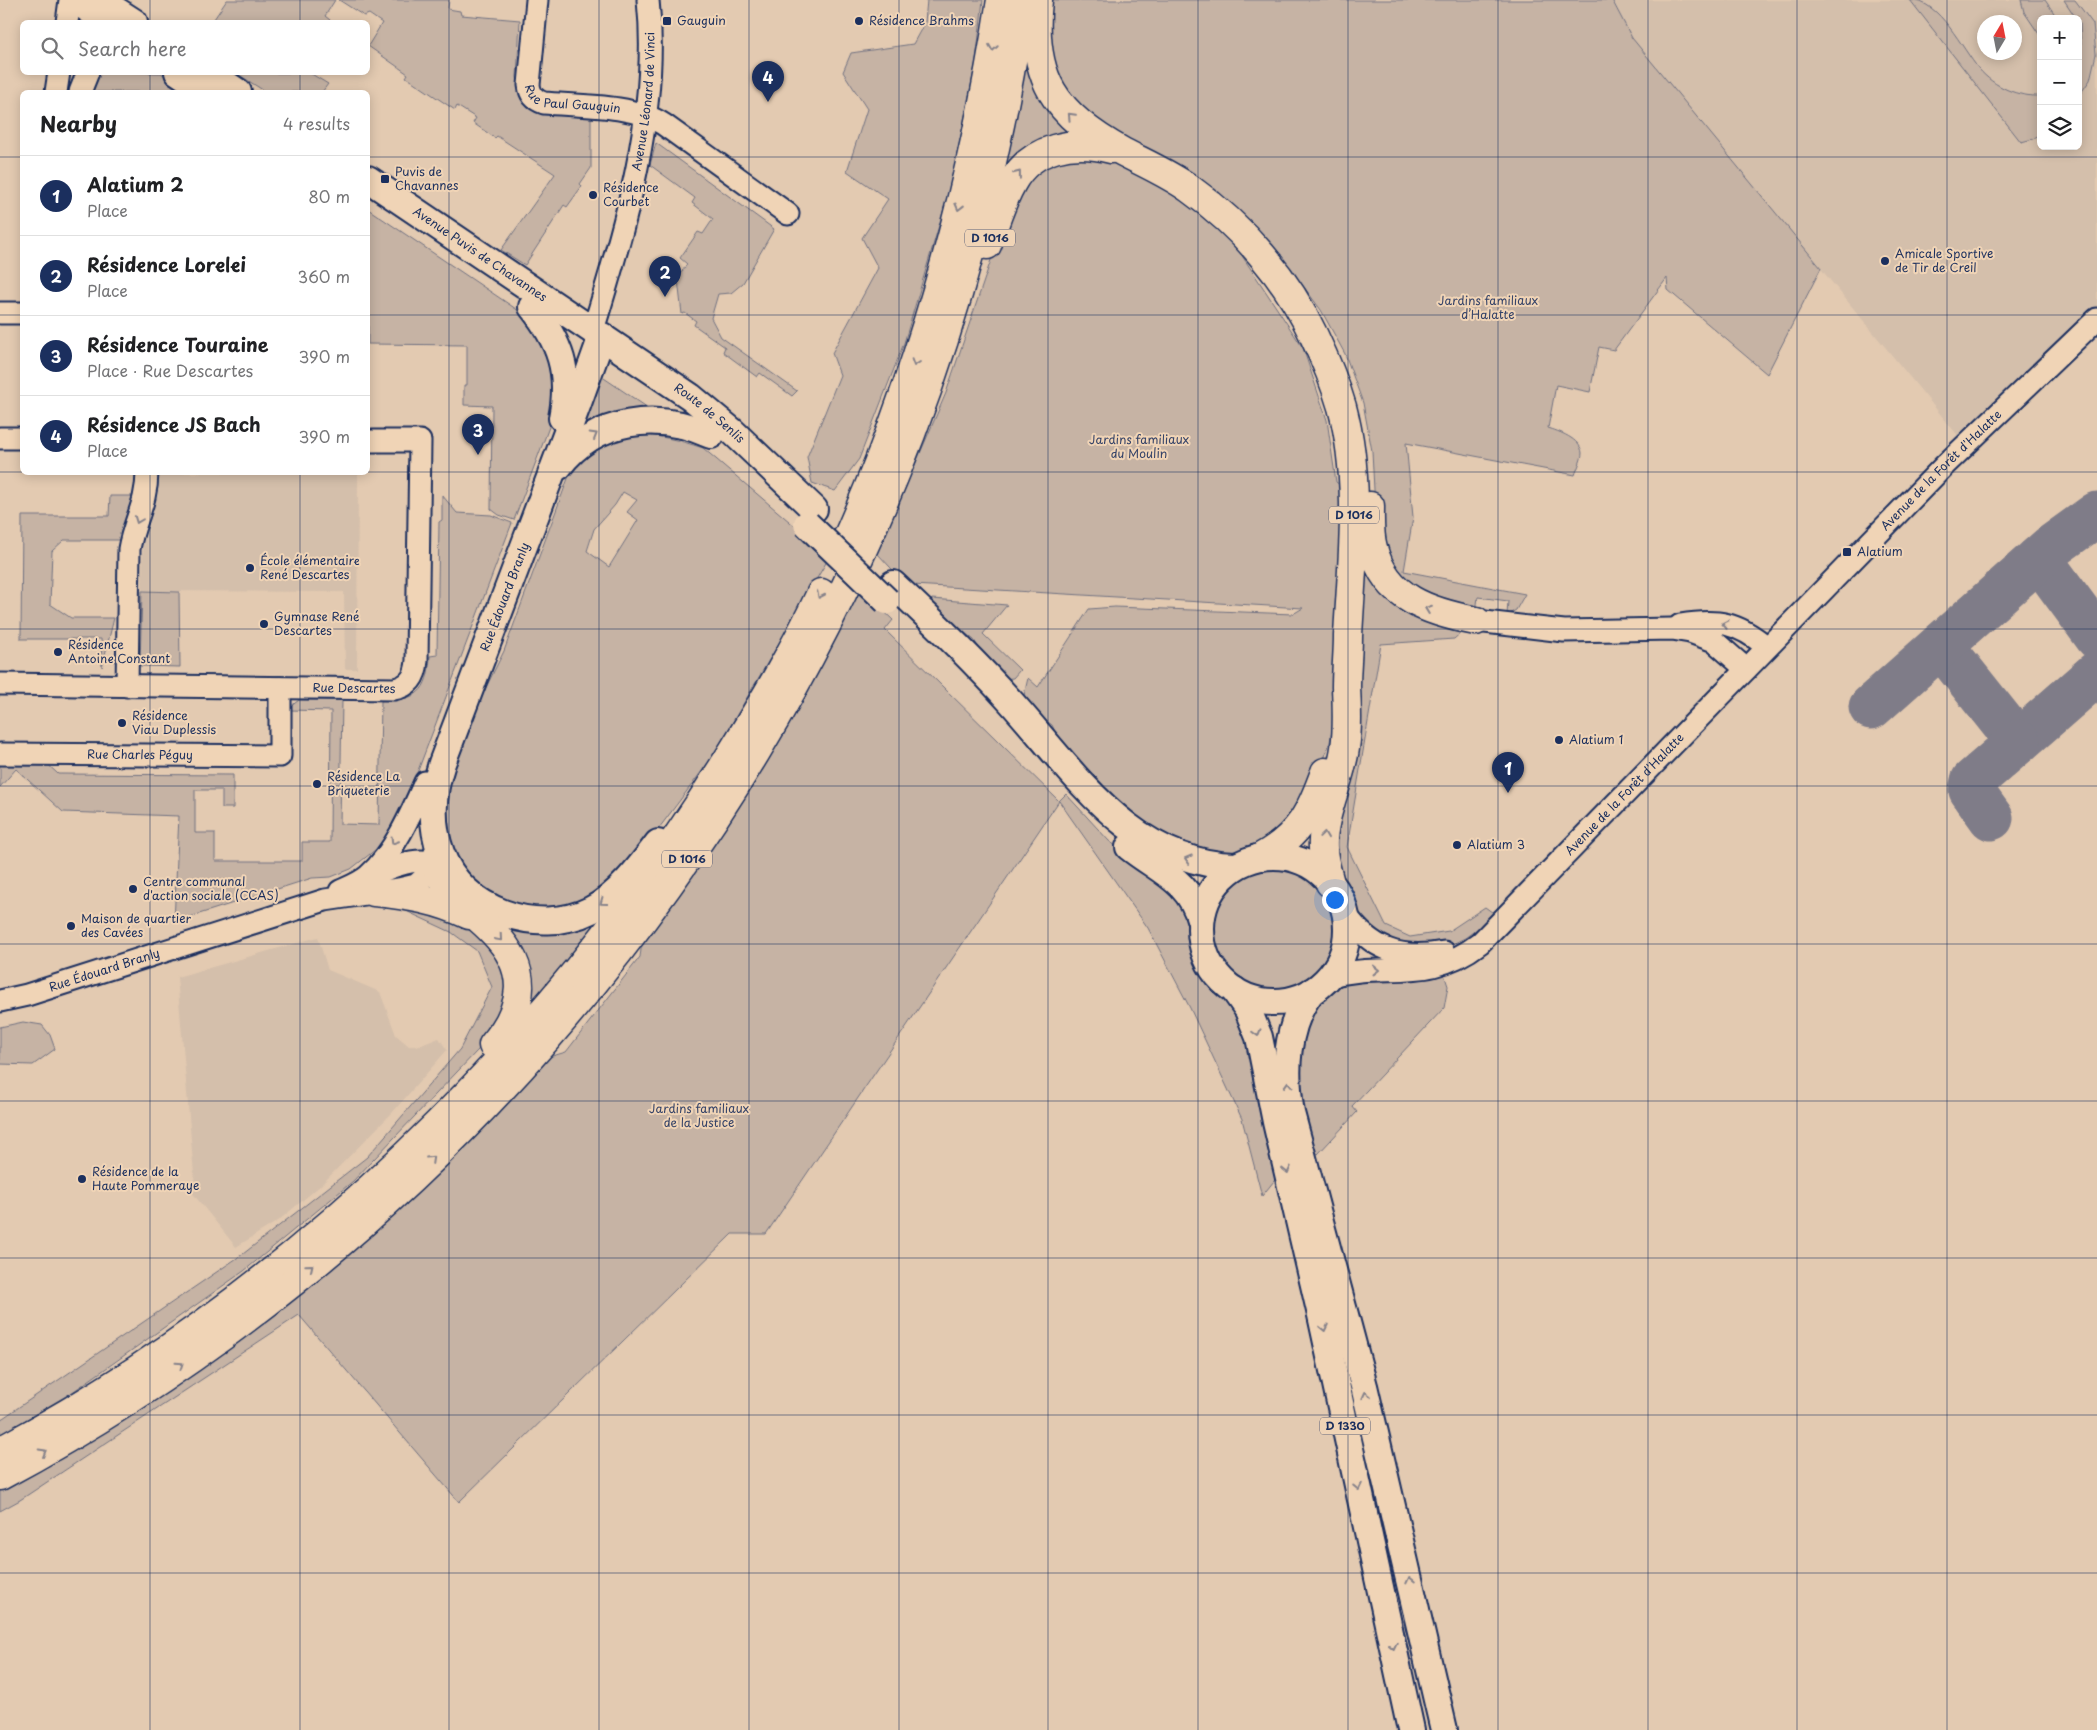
<!DOCTYPE html>
<html lang="en">
<head>
<meta charset="utf-8">
<style>
	body { margin:0; font-family:"Playpen Sans",sans-serif; background:#f2f2f2; color:#202124 }
	.controls { position:absolute; right:15px; top:15px; display:grid; overflow:hidden; border-radius:8px; box-shadow:0 2px 12px #0003 }
	.controls button { width:45px; height:45px; display:grid; place-items:center; padding:0; border:0; border-bottom:1px solid #e0e0e0; background:#fff; color:#202124; font:25px sans-serif }
	.compass { position:absolute; left:1977px; top:15px; width:45px; height:45px; border-radius:50%; background:#fff; box-shadow:0 2px 12px #0003; rotate:10deg }
	.you { position:absolute; left:1334px; top:899px; width:18px; height:18px; margin:-12px; border:4px solid #fff; border-radius:50%; background:#1a73e8; box-shadow:0 0 0 8px #1a73e833 }
	.badge { display:grid; place-items:center; width:32px; height:32px; border-radius:50%; background:#1b2f5e; color:#fff; font-size:16px; font-weight:700 }
	.pin { position:absolute; translate:-50% -41px; filter:drop-shadow(0 1px 2px #0008) }
	.pin::after { content:''; position:absolute; top:26px; width:18px; height:15px; background:inherit; clip-path:polygon(0 0,100% 0,50% 100%) }
	.list { margin:0; padding:0; list-style:none }
	h2 { display:flex; justify-content:space-between; align-items:center; height:65px; margin:0; padding:0 20px; font-size:21px }
	h2 small { font-size:16px; font-weight:400; color:#757577 }
	.list li { display:grid; grid-template-columns:32px 1fr auto; gap:15px; align-items:center; box-sizing:border-box; height:80px; padding:0 20px; border-top:1px solid #e0e0e0 }
	.list b { display:block; font-size:19px; white-space:nowrap }
	.list p { margin:0; font-size:16px; white-space:nowrap; color:#757577 }
	.list em { font-size:16px; font-style:normal; color:#757577 }
	.icon { flex:none; width:28px; height:28px; fill:none; stroke:currentColor; stroke-width:2; stroke-linecap:round; stroke-linejoin:round }
	.map { position:relative; flex:none; width:2097px; height:1730px; overflow:hidden }
	.search { position:absolute; background:#fff; box-shadow:0 2px 12px #0003; left:20px; top:20px; width:350px; height:55px; display:flex; align-items:center; gap:12px; box-sizing:border-box; padding:0 18px; border-radius:8px; color:#757577; font-size:19px }
	.panel { position:absolute; background:#fff; box-shadow:0 2px 12px #0003; left:20px; top:90px; width:350px; height:385px; border-radius:8px }
	.map>svg:first-child { display:block }
	.built { fill:#d4bfab; fill-rule:evenodd }
	.green { fill:#c6b3a4; stroke:#707181; fill-rule:evenodd }
	.lines { fill:none; stroke-linecap:round; stroke-linejoin:round }
	.taxiway { stroke:#7f7c88; stroke-width:45 }
	.minor-casing { stroke:#1b2f5e; stroke-width:25 }
	.major-casing { stroke:#1b2f5e; stroke-width:30 }
	.highway-casing { stroke:#1b2f5e; stroke-width:31 }
	.minor { stroke:#f0d4b6; stroke-width:21 }
	.major { stroke:#f0d4b6; stroke-width:26 }
	.highway { stroke:#f0d4b6; stroke-width:28 }
	.major-bridge-casing { stroke:#1b2f5e; stroke-width:30; stroke-linecap:butt }
	.major-bridge { stroke:#f0d4b6; stroke-width:26 }
	.oneway { stroke:#86828a }
	.grid { fill:none; stroke:#1b2f5e; stroke-width:1; stroke-opacity:0.55 }
	.poi-dot { fill:#1b2f5e; stroke:#f0d4b6; stroke-width:2 }
	.labels { text-anchor:middle; stroke-width:4; stroke-linejoin:round; paint-order:stroke }
	.shield { fill:#f0d4b6; stroke:#5b6078; stroke-width:1 }
	.shield-label { font-size:11px; font-weight:bold; fill:#1b2f5e }
	.poi-label { font-size:12px; fill:#1b2f5e; stroke:#f0d4b6; text-anchor:start }
	.street-label { font-size:12px; fill:#1b2f5e; stroke:#f0d4b6 }
	.park-label { font-size:12px; fill:#354368; stroke:#f0d4b6 }
</style>
</head>
<body>
<div class="map">
<svg width="2097" height="1730" viewBox="0 0 2097 1730">
	<rect width="100%" height="100%" fill="#e3cab1"/>
	<filter id="ink" filterUnits="userSpaceOnUse"><feTurbulence type="fractalNoise" baseFrequency=".02" numOctaves="2"/><feDisplacementMap in="SourceGraphic" scale="10" xChannelSelector="R" yChannelSelector="G"/><feConvolveMatrix kernelMatrix="1 2 1 2 8 2 1 2 1" color-interpolation-filters="sRGB"/></filter>
	<g filter="url(#ink)">
		<g class="built">
			<path d="M1612,0H2097V328L1969,449L1631,38ZM2041,19H2078V146H2041ZM1984,22H2014V52H1984Z"/>
			<path d="M153,473H358L357,669H345L344,592L142,591L143,545L153,513Z"/>
			<path d="M318,937L328,970L380,992L396,1035L409,1046H419L439,1038L447,1050L392,1113L321,1185L278,1221L236,1247L190,1190L195,1186L177,977Z"/>
		</g>
		<g class="green">
			<path d="M227,0H335L325,16L330,20L329,22H212Z"/>
			<path d="M339,0H449L448,9L460,11L461,15L520,20L517,77L519,91L524,100L546,112L591,117V168L580,184L582,186L567,207L564,205L525,265L501,250L555,174L497,136L495,138L473,123L476,118L457,106L455,110L406,77L408,74L368,46L382,23L369,14L364,16Z"/>
			<path d="M927,0H983L976,61L951,185L904,343L859,459L835,491L812,483L807,457L840,375L832,353L878,268L862,238L888,199L847,171L867,109L843,72L851,53L913,44L925,22Z"/>
			<path d="M1049,0H1612L1632,38L1821,268L1767,374L1668,290L1667,278L1614,350L1599,347L1590,392L1556,385L1548,428C1558,431 1581,439 1582,453C1582,459 1577,469 1575,475L1406,443L1413,517L1404,571L1525,594L1516,610L1507,615L1508,601L1478,597L1476,612L1440,603L1398,582L1376,528L1372,451L1363,403L1345,354L1321,310L1295,275L1234,210L1102,129L1052,80Z"/>
			<path d="M1910,0C1940,0 1962,49 1979,69C1994,87 2018,97 2041,96V133L2033,139L2021,142Z"/>
			<path d="M2021,0H2045L2058,19H2041V37L2024,12Z"/>
			<path d="M2064,0H2075L2093,24L2096,54L2090,80L2078,97V58L2081,46L2080,24Z"/>
			<path d="M1026,54L1082,137L1001,180Z"/>
			<path d="M98,72L161,73L190,92H91Z"/>
			<path d="M236,73H310L328,84L322,92H266Z"/>
			<path d="M656,143L774,229L743,283L731,293L718,294L711,318L721,337L797,391L792,396L760,373L757,377L723,352L725,347L694,325L696,321L685,313L682,314L678,280L676,278L677,275L679,276L687,264L680,258L698,232L703,234L713,219L692,203L695,198L650,165Z"/>
			<path d="M1100,155L1192,203L1231,239L1303,348L1327,420L1336,482L1344,488L1338,696L1330,742L1315,785L1301,815L1257,848L1228,858L1153,837L1063,749L1052,725L1022,704L1028,678L1038,687L1089,609L1115,607L1293,614L1303,608L913,585L903,581L877,553L946,393L1015,189L1050,158Z"/>
			<path d="M368,209L519,311L526,317L553,363L554,408L549,427L514,520L499,515L491,509L492,406L464,405V385H467V345L368,344Z"/>
			<path d="M598,374L660,416L570,447Z"/>
			<path d="M631,435C657,434 678,440 703,448L830,556L711,759L644,848L607,890L563,911L501,905L453,863L441,820L461,738L504,651L570,473C592,448 599,444 631,435ZM623,492L637,500L627,512L638,520L609,567L587,551L594,529L615,505Z"/>
			<path d="M442,495L457,513L491,515L512,523L411,789L388,836L375,850L351,869L331,877L312,878L174,922L179,816L63,812L16,769L0,787V760L44,761L58,774L233,775V808H222V790H195V833H215V861H302V842H330L331,711L290,710V707L299,700H342L340,824L379,825L381,701C417,700 428,693 430,656L437,655L439,522L442,520Z"/>
			<path d="M110,496H137L124,540H64L52,551L50,604L71,618H114L102,667L101,639H21L22,516H109Z"/>
			<path d="M1363,537L1372,566L1464,630L1454,639L1381,644L1347,847L1386,926L1410,937L1449,931L1485,907L1496,915L1465,938L1444,948L1384,943L1354,909L1332,864Z"/>
			<path d="M856,585L893,620L885,630L1059,801L1066,794L1109,841L1174,888L1193,932L1194,951L1204,973L1213,988L1236,1005L1249,1029L1282,1171L1262,1196L1242,1119L1190,1008L1148,928L1059,801L766,1234H732L459,1502L299,1315L20,1500L0,1511V1488L449,1158L549,1057L566,1052L640,957L643,935Z"/>
			<path d="M142,591L179,592L180,667L140,666Z"/>
			<path d="M932,599L1007,605L983,634L1020,670L1013,678L1003,679L986,660L974,640L928,604Z"/>
			<circle cx="1274" cy="929" r="61"/>
			<path d="M612,903L524,1017L487,915Z"/>
			<path d="M391,904L423,906L488,934L509,972L498,1029L353,1181L244,1271L71,1393L0,1435V1420L243,1254L367,1157L460,1049L492,987L477,951L451,932Z"/>
			<path d="M1443,971L1448,986L1444,1008L1352,1106L1357,1112L1318,1154L1308,1150L1295,1099L1307,1011L1327,990L1345,980Z"/>
			<path d="M23,1022L42,1025L50,1035L55,1049L33,1065L0,1064V1027Z"/>
		</g>
		<g class="lines">
			<g class="taxiway">
				<path d="M2039,558L2097,637"/>
				<path d="M1941,645L2018,742L2097,673"/>
				<path d="M1871,707L2050,548L2097,514"/>
				<path d="M1991,818L1971,790L1973,781L2018,742"/>
			</g>
			<g class="minor-casing">
				<g id="minor">
					<path id="s1" d="M537,0L529,85C530,95 535,100 544,103C580,106 632,104 663,124L788,214"/>
					<path d="M67,22L70,0"/>
					<path d="M56,92L59,72"/>
					<path d="M80,92L88,72"/>
					<path d="M0,313H22"/>
					<path id="s2" d="M593,330C625,227 660,109 648,0"/>
					<path d="M0,438H22"/>
					<path d="M1476,621L1564,631L1672,629L1690,632L1714,641L1746,669"/>
					<path d="M1680,625C1718,619 1737,622 1767,647"/>
					<path id="s3" d="M0,684L394,689C410,686 416,676 417,660L420,441H368"/>
					<path d="M127,686L129,549C134,520 147,504 147,472"/>
					<path id="s4" d="M0,754L280,756V688"/>
					<path d="M369,876C393,867 420,853 445,867"/>
					<path d="M340,891C349,887 360,883 368,876C394,853 411,814 425,782"/>
					<path d="M1345,913C1371,950 1400,960 1444,952"/>
					<path id="s5" d="M1328,977C1386,960 1426,985 1480,943L1945,465L2097,319"/>
					<path id="s6" d="M0,1001L27,995L325,900L399,889L416,885L427,875L436,850"/>
				</g>
			</g>
			<g class="major-casing">
				<g id="major">
					<path d="M75,0L106,22"/>
					<path d="M100,0L134,22"/>
					<path d="M178,72L208,92"/>
					<path d="M208,72L238,92"/>
					<path id="s7" d="M368,179L691,397L732,431L814,509"/>
					<path d="M532,307C560,342 571,372 562,418"/>
					<path d="M602,336L577,406L442,763C432,793 430,823 441,853C461,910 537,937 591,910C618,896 640,867 658,843"/>
					<path d="M559,466C596,418 657,411 711,435"/>
					<path d="M893,584C934,622 974,661 1011,702C1075,773 1131,864 1236,866"/>
					<path d="M1129,847C1159,871 1190,880 1201,922"/>
					<circle cx="1274" cy="929" r="73"/>
					<path d="M1234,990L1248,1010L1259,1037L1276,1122L1321,1315L1411,1730"/>
					<path d="M1311,992C1285,1026 1284,1073 1291,1113L1364,1386L1444,1730"/>
				</g>
			</g>
			<g class="highway-casing">
				<g id="highway">
					<path d="M1038,0C1030,78 1055,115 1123,152C1146,164 1169,174 1190,189C1242,226 1287,278 1314,336C1325,359 1335,383 1342,407C1362,482 1352,560 1348,636C1348,653 1346,670 1346,687C1347,708 1348,728 1345,748C1341,780 1321,817 1323,848C1323,860 1327,871 1330,883"/>
					<path d="M987,245C995,224 1001,202 1012,183C1031,147 1074,139 1111,149"/>
					<path d="M1370,506C1370,520 1369,534 1373,548C1386,599 1430,612 1476,621"/>
					<path d="M843,547C921,373 972,188 1001,0"/>
					<path d="M1263,856C1300,835 1311,811 1325,772"/>
					<path d="M433,862C440,874 447,887 456,898C468,910 482,920 493,932C530,970 525,1007 493,1045"/>
					<path d="M374,892C408,895 438,900 469,915"/>
					<path d="M0,1451C294,1294 550,1044 726,762C760,707 794,651 821,593"/>
					<path d="M0,1476C415,1254 744,874 911,434C964,295 1000,148 1022,0"/>
				</g>
			</g>
			<use href="#minor" class="minor"/>
			<use href="#major" class="major"/>
			<use href="#highway" class="highway"/>
			<g class="major-bridge-casing">
				<path id="major-bridge" d="M807,524L887,601"/>
			</g>
			<use href="#major-bridge" class="major-bridge"/>
		</g>
		<defs><path id="oneway-chevron" d="M-2-3.5L2.5 0L-2 3.5" fill="none" stroke-width="1.6" stroke-linecap="round" stroke-linejoin="round" transform="scale(1.25)"/></defs>
		<g class="oneway">
			<use href="#oneway-chevron" transform="translate(993 48) rotate(99)"/>
			<use href="#oneway-chevron" transform="translate(1071 116) rotate(-134)"/>
			<use href="#oneway-chevron" transform="translate(1018 174) rotate(-52)"/>
			<use href="#oneway-chevron" transform="translate(959 207) rotate(104)"/>
			<use href="#oneway-chevron" transform="translate(915 363) rotate(108)"/>
			<use href="#oneway-chevron" transform="translate(594 435) rotate(-30)"/>
			<use href="#oneway-chevron" transform="translate(138 520) rotate(111)"/>
			<use href="#oneway-chevron" transform="translate(820 595) rotate(116)"/>
			<use href="#oneway-chevron" transform="translate(1428 609) rotate(-159)"/>
			<use href="#oneway-chevron" transform="translate(1725 624) rotate(-169)"/>
			<use href="#oneway-chevron" transform="translate(1324 835) rotate(-82)"/>
			<use href="#oneway-chevron" transform="translate(394 841) rotate(122)"/>
			<use href="#oneway-chevron" transform="translate(1188 859) rotate(-163)"/>
			<use href="#oneway-chevron" transform="translate(603 902) rotate(144)"/>
			<use href="#oneway-chevron" transform="translate(499 938) rotate(49)"/>
			<use href="#oneway-chevron" transform="translate(1376 970)"/>
			<use href="#oneway-chevron" transform="translate(1257 1033) rotate(74)"/>
			<use href="#oneway-chevron" transform="translate(1288 1085) rotate(-92)"/>
			<use href="#oneway-chevron" transform="translate(431 1159) rotate(-44)"/>
			<use href="#oneway-chevron" transform="translate(1287 1170) rotate(77)"/>
			<use href="#oneway-chevron" transform="translate(310 1267) rotate(-39)"/>
			<use href="#oneway-chevron" transform="translate(1324 1328) rotate(78)"/>
			<use href="#oneway-chevron" transform="translate(180 1365) rotate(-34)"/>
			<use href="#oneway-chevron" transform="translate(1366 1395) rotate(-104)"/>
			<use href="#oneway-chevron" transform="translate(43 1452) rotate(-30)"/>
			<use href="#oneway-chevron" transform="translate(1358 1487) rotate(78)"/>
			<use href="#oneway-chevron" transform="translate(1410 1580) rotate(-103)"/>
			<use href="#oneway-chevron" transform="translate(1393 1646) rotate(78)"/>
		</g>
	</g>
	<path class="grid" d="M150,0V22M300,0V22M449,0V1730M599,0V1730M749,0V1730M899,0V1730M1048,0V1730M1198,0V1730M1348,0V1730M1498,0V1730M1648,0V1730M1797,0V1730M1947,0V1730M150,72V92M300,72V92M0,157H22M368,157H2097M0,315H22M368,315H2097M0,472H22M150,472V1730M300,472V1730M368,472H2097M0,629H2097M0,786H2097M0,944H2097M0,1101H2097M0,1258H2097M0,1415H2097M0,1573H2097"/>
	<g class="poi-dot">
		<rect x="662" y="16" width="10" height="10" rx="2.5"/>
		<circle cx="859" cy="21" r="5"/>
		<rect x="380" y="174" width="10" height="10" rx="2.5"/>
		<circle cx="593" cy="195" r="5"/>
		<circle cx="1885" cy="261" r="5"/>
		<rect x="1842" y="547" width="10" height="10" rx="2.5"/>
		<circle cx="250" cy="568" r="5"/>
		<circle cx="264" cy="624" r="5"/>
		<circle cx="58" cy="652" r="5"/>
		<circle cx="122" cy="723" r="5"/>
		<circle cx="1559" cy="740" r="5"/>
		<circle cx="317" cy="784" r="5"/>
		<circle cx="1457" cy="845" r="5"/>
		<circle cx="133" cy="889" r="5"/>
		<circle cx="71" cy="926" r="5"/>
		<circle cx="82" cy="1179" r="5"/>
	</g>
	<g class="labels">
		<g class="shield">
			<rect x="965" y="229.5" width="50" height="17" rx="4"/>
			<rect x="1329" y="506.5" width="50" height="17" rx="4"/>
			<rect x="662" y="850.5" width="50" height="17" rx="4"/>
			<rect x="1320" y="1417.5" width="50" height="17" rx="4"/>
		</g>
		<g class="shield-label">
			<text x="990" y="242">D 1016</text>
			<text x="1354" y="519">D 1016</text>
			<text x="687" y="863">D 1016</text>
			<text x="1345" y="1430">D 1330</text>
		</g>
		<g class="poi-label">
			<text x="677" y="25">Gauguin</text>
			<text x="869" y="25">Résidence Brahms</text>
			<text x="395" y="176">Puvis de<tspan x="395" dy="14">Chavannes</tspan></text>
			<text x="603" y="192">Résidence<tspan x="603" dy="14">Courbet</tspan></text>
			<text x="1895" y="258">Amicale Sportive<tspan x="1895" dy="14">de Tir de Creil</tspan></text>
			<text x="1857" y="556">Alatium</text>
			<text x="260" y="565">École élémentaire<tspan x="260" dy="14">René Descartes</tspan></text>
			<text x="274" y="621">Gymnase René<tspan x="274" dy="14">Descartes</tspan></text>
			<text x="68" y="649">Résidence<tspan x="68" dy="14">Antoine Constant</tspan></text>
			<text x="132" y="720">Résidence<tspan x="132" dy="14">Viau Duplessis</tspan></text>
			<text x="1569" y="744">Alatium 1</text>
			<text x="327" y="781">Résidence La<tspan x="327" dy="14">Briqueterie</tspan></text>
			<text x="1467" y="849">Alatium 3</text>
			<text x="143" y="886">Centre communal<tspan x="143" dy="14">d'action sociale (CCAS)</tspan></text>
			<text x="81" y="923">Maison de quartier<tspan x="81" dy="14">des Cavées</tspan></text>
			<text x="92" y="1176">Résidence de la<tspan x="92" dy="14">Haute Pommeraye</tspan></text>
		</g>
		<g class="street-label">
			<text dy="4" stroke="none"><textPath href="#s1" startOffset="136">Rue Paul Gauguin</textPath></text>
			<text dy="4" stroke="none"><textPath href="#s2" startOffset="235">Avenue Léonard de Vinci</textPath></text>
			<text dy="4" stroke="none"><textPath href="#s7" startOffset="135">Avenue Puvis de Chavannes</textPath></text>
			<text dy="4" stroke="none"><textPath href="#s7" startOffset="414">Route de Senlis</textPath></text>
			<text dy="4" stroke="none"><textPath href="#s5" startOffset="819">Avenue de la Forêt d'Halatte</textPath></text>
			<text transform="translate(505 597) rotate(-69)" y="4">Rue Édouard Branly</text>
			<text dy="4" stroke="none"><textPath href="#s3" startOffset="354">Rue Descartes</textPath></text>
			<text dy="4" stroke="none"><textPath href="#s4" startOffset="140">Rue Charles Péguy</textPath></text>
			<text dy="4" stroke="none"><textPath href="#s5" startOffset="366">Avenue de la Forêt d'Halatte</textPath></text>
			<text dy="4" stroke="none"><textPath href="#s6" startOffset="109">Rue Édouard Branly</textPath></text>
		</g>
		<g class="park-label">
			<text x="1488" y="305">Jardins familiaux<tspan x="1488" dy="14">d’Halatte</tspan></text>
			<text x="1139" y="444">Jardins familiaux<tspan x="1139" dy="14">du Moulin</tspan></text>
			<text x="699" y="1113">Jardins familiaux<tspan x="699" dy="14">de la Justice</tspan></text>
		</g>
	</g>
</svg>
<div class="controls">
<button>+</button>
<button>−</button>
<button><svg class="icon" aria-label="layers" viewBox="0 0 24 24"><path d="M12 4l9 5-9 5-9-5zM3 14l9 5 9-5"/></svg></button>
</div>
<svg class="compass" viewBox="-18 -18 36 36"><path d="M0-13l5 13h-10z" fill="#e53935"/><path d="M0 13l5-13h-10z" fill="#757577"/></svg>
<div class="you"></div>
<div class="pin badge" style="left:1508px;top:793px">1</div>
<div class="pin badge" style="left:665px;top:297px">2</div>
<div class="pin badge" style="left:478px;top:455px">3</div>
<div class="pin badge" style="left:768px;top:102px">4</div>
<div class="search"><svg class="icon" aria-label="search" viewBox="0 0 24 24"><circle cx="10" cy="10" r="6"/><path d="M15 15l6 6"/></svg>Search here</div>
<section class="panel">
<h2>Nearby<small>4 results</small></h2>
<ul class="list">
<li><span class="badge">1</span><div><b>Alatium 2</b><p>Place</p></div><em>80 m</em></li>
<li><span class="badge">2</span><div><b>Résidence Lorelei</b><p>Place</p></div><em>360 m</em></li>
<li><span class="badge">3</span><div><b>Résidence Touraine</b><p>Place · Rue Descartes</p></div><em>390 m</em></li>
<li><span class="badge">4</span><div><b>Résidence JS Bach</b><p>Place</p></div><em>390 m</em></li>
</ul>
</section>
</div>
</body>
</html>
